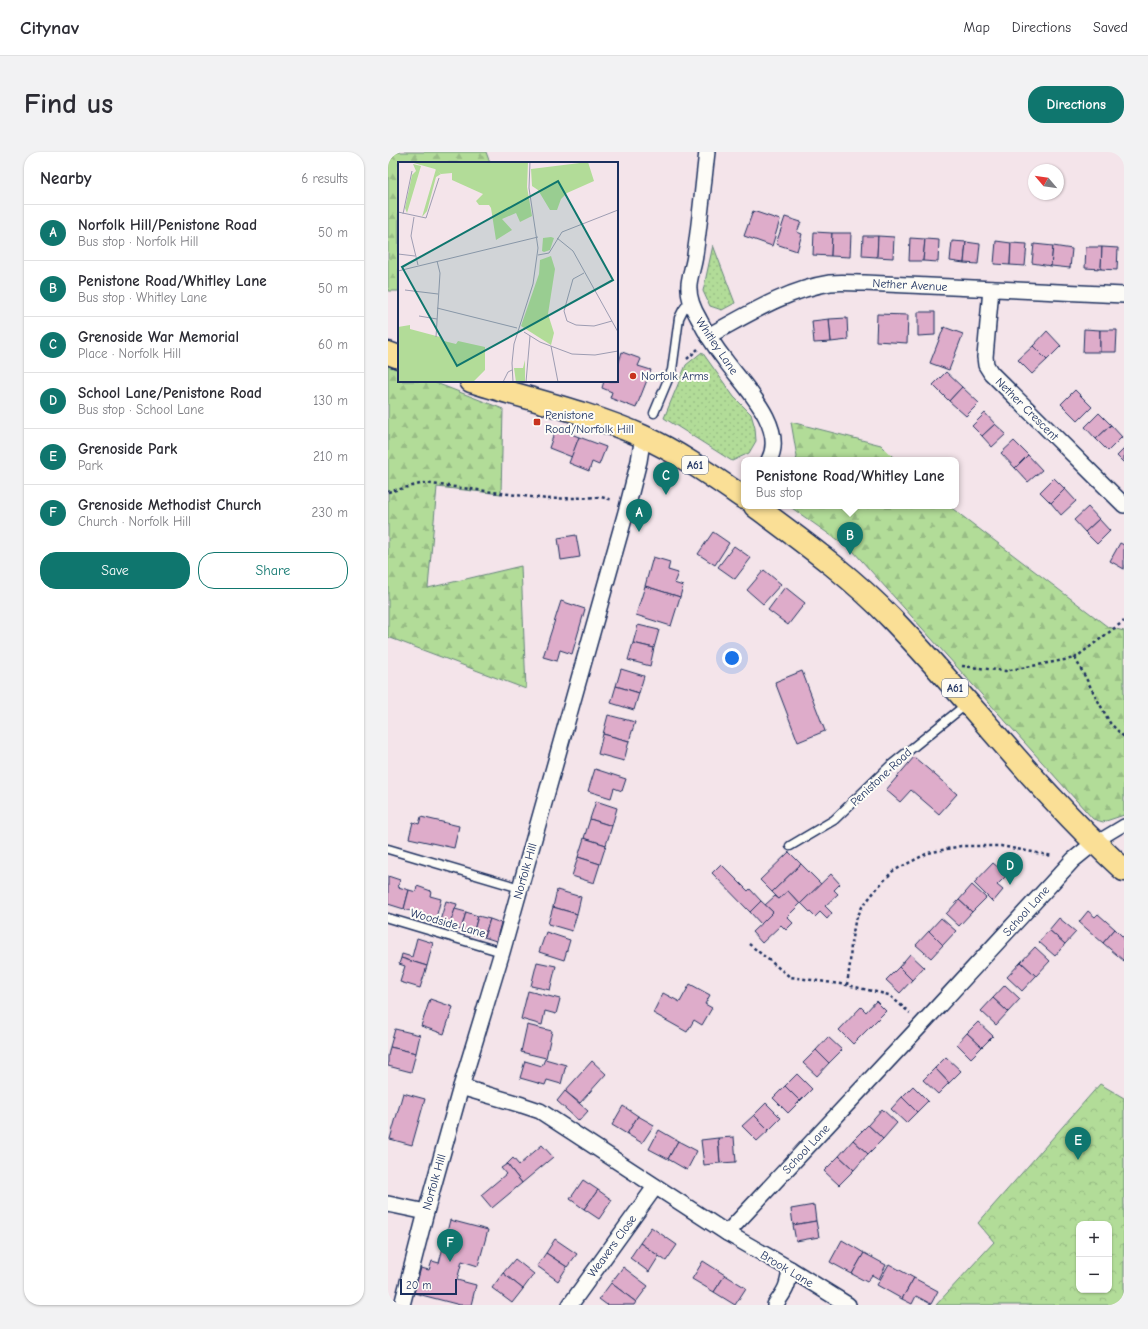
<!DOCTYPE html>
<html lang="en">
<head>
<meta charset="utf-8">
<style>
	body { margin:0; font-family:"Comic Neue",sans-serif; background:#f2f2f3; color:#2b2b33 }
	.controls { position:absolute; right:12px; bottom:12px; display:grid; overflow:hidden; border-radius:8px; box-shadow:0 1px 3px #0004 }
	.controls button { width:36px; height:36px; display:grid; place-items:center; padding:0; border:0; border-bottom:1px solid #e1e1e2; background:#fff; color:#2b2b33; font:20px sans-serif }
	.compass { position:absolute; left:640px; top:12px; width:36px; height:36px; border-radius:50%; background:#fff; box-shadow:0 1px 3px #0004; rotate:299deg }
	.scale { position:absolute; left:12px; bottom:10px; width:57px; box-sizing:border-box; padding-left:4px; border:2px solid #1b2f5e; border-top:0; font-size:11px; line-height:14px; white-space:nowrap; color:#1b2f5e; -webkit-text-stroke:3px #fdfcf7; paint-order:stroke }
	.you { position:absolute; left:344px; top:506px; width:14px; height:14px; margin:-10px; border:3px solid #fff; border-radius:50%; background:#1a73e8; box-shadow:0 0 0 6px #1a73e833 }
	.badge { display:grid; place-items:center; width:26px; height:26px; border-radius:50%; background:#0f766e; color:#fff; font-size:13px; font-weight:700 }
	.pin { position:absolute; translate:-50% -33px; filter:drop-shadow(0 1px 2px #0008) }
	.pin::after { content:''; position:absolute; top:21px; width:14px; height:12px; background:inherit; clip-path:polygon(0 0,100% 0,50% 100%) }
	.popup { position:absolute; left:353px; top:305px; width:218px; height:52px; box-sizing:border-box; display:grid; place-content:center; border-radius:8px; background:#fff; filter:drop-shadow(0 1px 3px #0005); font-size:13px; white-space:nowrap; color:#7c7c81 }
	.popup b { font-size:15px; color:#2b2b33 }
	.popup::after { content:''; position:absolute; left:50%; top:100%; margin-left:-8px; border:8px solid transparent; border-top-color:#fff }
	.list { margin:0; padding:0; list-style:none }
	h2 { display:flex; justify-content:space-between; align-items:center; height:52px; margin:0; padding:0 16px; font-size:17px }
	h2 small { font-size:13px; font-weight:400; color:#7c7c81 }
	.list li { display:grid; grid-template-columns:26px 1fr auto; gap:12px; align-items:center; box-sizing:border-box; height:56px; padding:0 16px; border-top:1px solid #e1e1e2 }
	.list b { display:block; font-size:15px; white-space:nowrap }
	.list p { margin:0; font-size:13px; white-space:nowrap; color:#7c7c81 }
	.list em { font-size:13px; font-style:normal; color:#7c7c81 }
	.actions { display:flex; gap:8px; padding:12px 16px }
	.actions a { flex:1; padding:9px 0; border:1px solid #0f766e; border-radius:16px; text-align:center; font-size:14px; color:#0f766e }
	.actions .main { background:#0f766e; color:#fff }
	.map { position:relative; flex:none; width:736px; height:1153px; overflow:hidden; border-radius:16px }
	header { display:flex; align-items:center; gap:24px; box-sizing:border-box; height:56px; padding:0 20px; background:#fff; border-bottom:1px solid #e1e1e2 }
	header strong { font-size:19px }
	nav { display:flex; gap:22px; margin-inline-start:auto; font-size:14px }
	.intro { display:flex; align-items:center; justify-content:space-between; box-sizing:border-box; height:96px; padding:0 24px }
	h1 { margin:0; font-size:28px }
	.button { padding:10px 18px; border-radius:16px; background:#0f766e; color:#fff; font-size:14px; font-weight:700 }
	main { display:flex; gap:24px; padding:0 24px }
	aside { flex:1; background:#fff; border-radius:16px; box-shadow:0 1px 3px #0004 }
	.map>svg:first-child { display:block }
	.grass { fill:url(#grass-dots); stroke:#66867b }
	.forest { fill:url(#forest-firs); stroke:#66867b }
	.park { fill:url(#park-crowns); stroke:#66867b; fill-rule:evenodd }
	.building { fill:#deacca; stroke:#1b2f5e }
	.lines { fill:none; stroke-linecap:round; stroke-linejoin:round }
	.service-casing { stroke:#1b2f5e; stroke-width:11 }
	.pedestrian-casing { stroke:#1b2f5e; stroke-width:14 }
	.minor-casing { stroke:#1b2f5e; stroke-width:18 }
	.trunk-casing { stroke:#1b2f5e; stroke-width:25 }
	.path { stroke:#1b2f5e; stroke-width:2.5; stroke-dasharray:3 3; stroke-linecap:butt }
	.service { stroke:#fdfcf7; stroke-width:8 }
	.pedestrian { stroke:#fdfcf7; stroke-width:11 }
	.minor { stroke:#fdfcf7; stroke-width:15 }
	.trunk { stroke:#fadf96; stroke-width:22 }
	.poi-dot { fill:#c8321e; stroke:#fdfcf7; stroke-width:1.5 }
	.labels { text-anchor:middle; stroke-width:4; stroke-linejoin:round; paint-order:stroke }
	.shield { fill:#fdfcf7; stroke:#5f6c8c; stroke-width:1 }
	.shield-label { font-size:11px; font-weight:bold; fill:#1b2f5e }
	.street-label { font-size:12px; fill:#1b2f5e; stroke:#fdfcf7 }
	.poi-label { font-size:12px; fill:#1b2f5e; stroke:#fdfcf7; text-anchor:start }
	.inset-road { fill:none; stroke:#9d9cb2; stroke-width:1 }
	.view { fill:#0f766e; fill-opacity:0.15; stroke:#0f766e; stroke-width:2 }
	.inset-edge { fill:none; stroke:#1b2f5e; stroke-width:2 }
</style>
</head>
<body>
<header>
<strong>Citynav</strong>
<nav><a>Map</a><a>Directions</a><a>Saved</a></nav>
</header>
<div class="intro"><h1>Find us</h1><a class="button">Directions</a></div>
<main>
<aside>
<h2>Nearby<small>6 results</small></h2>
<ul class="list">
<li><span class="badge">A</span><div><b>Norfolk Hill/Penistone Road</b><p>Bus stop · Norfolk Hill</p></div><em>50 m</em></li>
<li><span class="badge">B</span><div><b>Penistone Road/Whitley Lane</b><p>Bus stop · Whitley Lane</p></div><em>50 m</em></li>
<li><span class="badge">C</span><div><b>Grenoside War Memorial</b><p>Place · Norfolk Hill</p></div><em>60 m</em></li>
<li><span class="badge">D</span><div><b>School Lane/Penistone Road</b><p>Bus stop · School Lane</p></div><em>130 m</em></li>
<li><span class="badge">E</span><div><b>Grenoside Park</b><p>Park</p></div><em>210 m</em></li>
<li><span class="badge">F</span><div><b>Grenoside Methodist Church</b><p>Church · Norfolk Hill</p></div><em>230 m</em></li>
</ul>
<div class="actions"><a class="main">Save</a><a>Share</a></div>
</aside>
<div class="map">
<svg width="736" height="1153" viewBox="0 0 736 1153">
	<defs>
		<pattern id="grass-dots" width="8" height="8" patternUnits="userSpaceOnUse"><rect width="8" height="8" fill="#b2dc98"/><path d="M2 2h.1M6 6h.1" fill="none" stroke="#98bd85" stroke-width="1.8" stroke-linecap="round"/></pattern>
		<pattern id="forest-firs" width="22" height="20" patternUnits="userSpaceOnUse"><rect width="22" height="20" fill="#b2dc98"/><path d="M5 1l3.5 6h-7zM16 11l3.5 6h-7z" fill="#98bd85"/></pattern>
		<pattern id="park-crowns" width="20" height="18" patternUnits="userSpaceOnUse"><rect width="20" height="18" fill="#b2dc98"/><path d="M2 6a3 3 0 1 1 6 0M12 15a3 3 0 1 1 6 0" fill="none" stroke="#98bd85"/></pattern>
	</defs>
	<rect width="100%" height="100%" fill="#f4e4ea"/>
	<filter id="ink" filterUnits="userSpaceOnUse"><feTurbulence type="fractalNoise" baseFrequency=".025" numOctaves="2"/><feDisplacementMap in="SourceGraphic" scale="8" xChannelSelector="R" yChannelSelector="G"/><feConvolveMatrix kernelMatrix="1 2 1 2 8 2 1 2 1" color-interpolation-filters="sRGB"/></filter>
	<g filter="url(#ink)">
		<g class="grass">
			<path d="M325,93L347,151L334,158L322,154L315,139Z"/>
			<path d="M314,200L346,245L363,262L367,276L368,289L361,301L344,309L276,266L298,213Z"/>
		</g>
		<g class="forest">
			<path d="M0,0H98L102,11H11V139H0Z"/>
			<path d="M0,214L11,218V229H43L115,257L113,342L49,335L40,436L133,414L138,537L0,485Z"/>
			<path d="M403,270L493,293L508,308H408L409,305Z"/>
			<path d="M401,354H561L720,475L736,479V663L715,670L705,667L465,399Z"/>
		</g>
		<path class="park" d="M712,932L736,946V1153H548L606,1090L590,1071ZM691,1072H721V1138H691Z"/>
		<g class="building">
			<path d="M365,59L392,68L384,94L356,84Z"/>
			<path d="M397,65L413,70L409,80L414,82L409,99L388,92Z"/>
			<path d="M426,80L444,81L443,104L425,103Z"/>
			<path d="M444,81H463L462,105L443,104Z"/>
			<path d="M475,84H490L489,105L474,104Z"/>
			<path d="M490,84L506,85L505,106L489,105Z"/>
			<path d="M522,86L537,87L535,109H521Z"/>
			<path d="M537,87L551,88L550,110L535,109Z"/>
			<path d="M564,89L578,90L576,111L562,109Z"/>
			<path d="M608,89L623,91L622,113L606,112Z"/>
			<path d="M578,90L592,92L590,112L576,111Z"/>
			<path d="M623,91L639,92L637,114L622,113Z"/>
			<path d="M646,92L665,94L663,114L644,111Z"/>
			<path d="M665,94L684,97L682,116L663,114Z"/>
			<path d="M698,95H714L713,117L697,116Z"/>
			<path d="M714,95L730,96L729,118L713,117Z"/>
			<path d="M530,160H547V183L530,184Z"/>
			<path d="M489,162L520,163L519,191L488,189Z"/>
			<path d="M459,166L460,188L443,190L441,167Z"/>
			<path d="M441,167L443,190L426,191L424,169Z"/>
			<path d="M556,175L575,182L561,218L542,211Z"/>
			<path d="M696,177L712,178V200H695Z"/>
			<path d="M712,178H729L728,200H712Z"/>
			<path d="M659,179L673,194L659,208L645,194Z"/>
			<path d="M645,194L659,208L644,222L630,208Z"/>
			<path d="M234,200L253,207L250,214L263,218L248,256L222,246L224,240L214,236L216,229H229V213H230Z"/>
			<path d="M558,220L574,235L561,249L545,233Z"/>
			<path d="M574,235L591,251L578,264L561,249Z"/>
			<path d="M687,238L704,255L690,269L673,252Z"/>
			<path d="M597,261L607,272L594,284L584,274Z"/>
			<path d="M711,261L723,273L708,287L697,275Z"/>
			<path d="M607,272L618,282L604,295L594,284Z"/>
			<path d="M723,273L734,285L720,299L708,287Z"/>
			<path d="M168,276L191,285L184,305L161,296Z"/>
			<path d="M191,285L218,295L211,313L204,310L201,319L181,311Z"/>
			<path d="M626,289L640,303L627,316L613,301Z"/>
			<path d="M736,297V311L729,304Z"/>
			<path d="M640,303L654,318L640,330L627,316Z"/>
			<path d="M666,326L677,337L663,351L652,340Z"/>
			<path d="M677,337L688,349L673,363L663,351Z"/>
			<path d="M700,355L711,367L697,380L686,368Z"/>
			<path d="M711,367L722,379L709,392L697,380Z"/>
			<path d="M325,380L341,391L327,413L310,402Z"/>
			<path d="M188,383L192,405L173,408L170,386Z"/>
			<path d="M732,391L736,393V417L722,409Z"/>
			<path d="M346,394L363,406L347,427L330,415Z"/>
			<path d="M265,405L282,410L280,418L290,421L286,431L295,434L292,445L257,434Z"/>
			<path d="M376,418L393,432L375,452L359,438Z"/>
			<path d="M257,434L292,445L283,474L248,463Z"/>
			<path d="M397,435L417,451L400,473L380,458Z"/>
			<path d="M173,449L197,457L184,502L172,498L169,509L155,505Z"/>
			<path d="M250,473L271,478L266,496L245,491Z"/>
			<path d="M245,491L266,496L262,514L240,508Z"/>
			<path d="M233,517L256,524L251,541L228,534Z"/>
			<path d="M414,519L437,579L410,590L387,530Z"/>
			<path d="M228,534L251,541L246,558L223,551Z"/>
			<path d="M220,563L247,570L241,589L215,582Z"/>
			<path d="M215,582L241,589L236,609L210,602Z"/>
			<path d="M526,605L569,642L551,662L523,638L512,650L498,638Z"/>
			<path d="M207,617L238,627L234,639L226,636L223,646L200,639Z"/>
			<path d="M208,649L229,656L224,674L202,667Z"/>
			<path d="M33,665L71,674L66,696L21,686L25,670L31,672Z"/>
			<path d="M202,667L224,674L218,693L196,686Z"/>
			<path d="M196,686L218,693L212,712L190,705Z"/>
			<path d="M401,700L413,712L384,740L372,728Z"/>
			<path d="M190,705L212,712L206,731L184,724Z"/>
			<path d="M605,711L619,723L609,733L615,738L605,750L586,731Z"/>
			<path d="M333,712L360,739L362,737L373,749L362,760L324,721Z"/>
			<path d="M413,712L433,732L412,752L400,739L391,747L384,740Z"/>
			<path d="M443,722L452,732L446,738L450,742L437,754L444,761L439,767L432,760L427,765L413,751Z"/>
			<path d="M0,724L12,728L10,735L21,738L16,757L0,752Z"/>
			<path d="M584,733L598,746L584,760L571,748Z"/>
			<path d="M29,734L43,739L42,744L53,747L48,766L16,757L21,738L28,740Z"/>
			<path d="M169,738L193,745L189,762L165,755Z"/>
			<path d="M400,739L412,752L399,765L405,771L398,778L393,773L374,791L364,780L385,760L377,753L387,744L391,747Z"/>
			<path d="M571,748L584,760L571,774L558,762Z"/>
			<path d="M58,749L69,752L61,775L51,772Z"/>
			<path d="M373,749L385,760L373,772L362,760Z"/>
			<path d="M165,755L189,762L184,779L160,772Z"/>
			<path d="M67,757L78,760L73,778L61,775Z"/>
			<path d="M700,759L707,765L710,762L727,777L715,791L691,770Z"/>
			<path d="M78,760L90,764L85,782L73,778Z"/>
			<path d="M90,764L102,767L96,785L85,782Z"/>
			<path d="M553,766L568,779L555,793L541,779Z"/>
			<path d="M671,766L688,780L677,792L661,778Z"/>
			<path d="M102,767L113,771L108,789L96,785Z"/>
			<path d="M727,777L736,786V809L715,791Z"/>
			<path d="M661,778L677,792L667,804L651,790Z"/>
			<path d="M541,779L555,793L543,806L528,793Z"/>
			<path d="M158,780L182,788L176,808L151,800Z"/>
			<path d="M29,786L45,791L39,814L13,806L14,802L24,805Z"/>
			<path d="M647,795L662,809L648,824L633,810Z"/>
			<path d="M522,802L536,815L524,828L511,815Z"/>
			<path d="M13,806L39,814L32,836L12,830L17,814L11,812Z"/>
			<path d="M149,810L168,814L162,838L143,834Z"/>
			<path d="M633,810L648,824L634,839L619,825Z"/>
			<path d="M511,815L524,828L512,841L498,828Z"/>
			<path d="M302,832L322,843L317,852L324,856L314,873L306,868L299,880L265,861L275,841L292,850Z"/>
			<path d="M617,833L632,847L620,860L605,846Z"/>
			<path d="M140,839L172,847L168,862L157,859L154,873L133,867Z"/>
			<path d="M605,846L620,860L608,873L593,859Z"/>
			<path d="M42,847L65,855L56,882L33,874Z"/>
			<path d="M488,849L498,859L465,892L451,878L473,855L478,860Z"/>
			<path d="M590,870L605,884L594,895L579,881Z"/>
			<path d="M139,873L164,879L158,906L133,900Z"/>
			<path d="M7,877L32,883L28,901L2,895Z"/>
			<path d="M579,881L594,895L583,906L569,892Z"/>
			<path d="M440,885L454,898L441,911L428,898Z"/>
			<path d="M2,895L28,901L23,920L0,914V904Z"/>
			<path d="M428,898L441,911L429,924L415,911Z"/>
			<path d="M558,905L573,919L561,931L547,916Z"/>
			<path d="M157,907L178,913L173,932L159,928L157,933L132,926L137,909L154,914Z"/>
			<path d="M204,909L218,922L192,951L177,939Z"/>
			<path d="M547,916L561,931L550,942L535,928Z"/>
			<path d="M409,922L424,937L412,949L397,934Z"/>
			<path d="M397,934L412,949L400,961L385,946Z"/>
			<path d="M525,934L540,949L529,960L514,945Z"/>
			<path d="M177,939L200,959L191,969L169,949Z"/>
			<path d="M15,941L37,947L24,993L2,987Z"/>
			<path d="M514,945L529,960L518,971L503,957Z"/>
			<path d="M378,951L393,966L381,978L366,963Z"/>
			<path d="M235,954L250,964L239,982L224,973Z"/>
			<path d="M494,957L509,971L495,987L480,973Z"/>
			<path d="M366,963L381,978L369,989L354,974Z"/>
			<path d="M250,964L266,973L254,991L239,982Z"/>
			<path d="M480,973L495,987L480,1002L465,988Z"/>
			<path d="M271,978L290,989L280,1007L261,997Z"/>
			<path d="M346,985L348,1010L332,1011L330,986Z"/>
			<path d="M330,986L332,1011L316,1013L313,988Z"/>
			<path d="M465,988L480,1002L466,1018L451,1004Z"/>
			<path d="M290,989L309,999L299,1018L280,1007Z"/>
			<path d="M154,993L165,1005L134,1031L119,1012L125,1006L131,1013Z"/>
			<path d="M451,1004L466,1018L451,1033L436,1019Z"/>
			<path d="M119,1012L134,1031L104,1056L93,1043L118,1022L113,1016Z"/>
			<path d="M195,1028L210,1038L196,1057L182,1047Z"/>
			<path d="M210,1038L224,1048L211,1067L196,1057Z"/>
			<path d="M426,1053L428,1069L405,1073L403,1057Z"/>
			<path d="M62,1068L100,1078L90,1114L74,1109L69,1128L88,1133L83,1153H72L26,1141L33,1116L41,1118L44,1109L51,1111Z"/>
			<path d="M428,1069L431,1085L408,1089L405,1073Z"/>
			<path d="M263,1075L289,1093L278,1109L252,1091Z"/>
			<path d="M167,1087L189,1102L179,1115L158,1101Z"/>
			<path d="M454,1088L476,1101L464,1122L442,1110Z"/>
			<path d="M252,1091L271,1104L261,1120L242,1106Z"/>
			<path d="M158,1101L179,1115L170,1129L149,1114Z"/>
			<path d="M476,1101L498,1113L491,1127L484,1123L479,1130L464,1122Z"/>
			<path d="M127,1107L146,1122L135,1137L115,1121Z"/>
			<path d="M315,1109L337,1123L326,1140L304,1127Z"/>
			<path d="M501,1112L526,1126L514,1147L489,1133Z"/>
			<path d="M235,1115L260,1134L248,1150L223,1131Z"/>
			<path d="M115,1121L135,1137L124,1151L104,1136Z"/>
			<path d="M337,1123L358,1136L347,1153L326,1140Z"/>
			<path d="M526,1126L550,1139L543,1152L528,1144L524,1152L514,1147Z"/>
			<path d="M223,1131L248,1150L246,1153H219L211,1147Z"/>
		</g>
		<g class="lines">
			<g class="service-casing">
				<g id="service">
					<path d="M266,261L284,218L291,166L295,158L301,150V147"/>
					<path d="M402,694L446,668L503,613L580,551"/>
					<path d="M0,697L132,736"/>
					<path d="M0,766L114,800"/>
				</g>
			</g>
			<g class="pedestrian-casing">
				<path id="pedestrian" d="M706,691L736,673"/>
			</g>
			<g class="minor-casing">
				<g id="minor">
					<path d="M319,0C315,34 312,69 307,103C306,113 302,122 301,132C300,144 305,157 311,167C318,181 327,195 337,208C355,233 399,275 381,308"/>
					<path d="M603,137L597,205L598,213L603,221L736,353"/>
					<path d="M320,184C359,163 398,138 442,131C453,130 465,131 476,131L736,143"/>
					<path d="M73,935L134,953L152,959L339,1081L402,1117L460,1153"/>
					<path d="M0,1052L38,1060"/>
					<path d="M339,1081L534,872L685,708L706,691"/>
					<path d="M14,1153L38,1060L73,935L114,800L238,360L251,309L255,284"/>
					<path d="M182,1153L267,1035"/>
					<path d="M387,1153C397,1139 400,1135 402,1117"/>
				</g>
			</g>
			<g class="trunk-casing">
				<g id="trunk">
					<path d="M0,201L11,205"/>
					<path d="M83,229C140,247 200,260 254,284C290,300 324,324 356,346"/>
					<path d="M367,354C414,389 463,424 504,467C583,549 651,641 736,718"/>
				</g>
			</g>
			<g class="path">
				<path d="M299,207L310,197"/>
				<path d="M0,340L36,331L159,347L213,345L225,348"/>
				<path d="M687,506L722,571L736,585"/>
				<path d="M574,514L617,519L687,506L736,469"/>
				<path d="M361,792L402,825L459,833L501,843L522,861"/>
				<path d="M459,833L462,812L463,791L467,770L474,755L491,734L505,719L540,701L573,694H613L665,704"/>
			</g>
			<use href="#service" class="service"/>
			<use href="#pedestrian" class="pedestrian"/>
			<use href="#minor" class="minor"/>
			<use href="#trunk" class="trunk"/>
		</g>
	</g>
	<g class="poi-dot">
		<circle cx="245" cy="224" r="4"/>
		<rect x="145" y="266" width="8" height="8" rx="2"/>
	</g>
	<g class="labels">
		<g class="shield">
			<rect x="294" y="304" width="26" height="18" rx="3"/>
			<rect x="554" y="527" width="26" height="18" rx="3"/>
		</g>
		<g class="shield-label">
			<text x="307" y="317">A61</text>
			<text x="567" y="540">A61</text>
		</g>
		<g class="street-label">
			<text transform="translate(522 133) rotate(3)" y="4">Nether Avenue</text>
			<text transform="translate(329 194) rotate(56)" y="4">Whitley Lane</text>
			<text transform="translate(639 257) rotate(45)" y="4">Nether Crescent</text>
			<text transform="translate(493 625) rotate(-43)" y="4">Penistone Road</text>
			<text transform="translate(137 719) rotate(-74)" y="4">Norfolk Hill</text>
			<text transform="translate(638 759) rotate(-48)" y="4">School Lane</text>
			<text transform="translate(60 771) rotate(16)" y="4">Woodside Lane</text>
			<text transform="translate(418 997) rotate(-47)" y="4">School Lane</text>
			<text transform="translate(46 1030) rotate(-74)" y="4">Norfolk Hill</text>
			<text transform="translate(224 1094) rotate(-54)" y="4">Weavers Close</text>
			<text transform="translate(399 1117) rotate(31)" y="4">Brook Lane</text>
		</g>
		<g class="poi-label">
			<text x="253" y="228">Norfolk Arms</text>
			<text x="157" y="267">Penistone<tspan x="157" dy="14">Road/Norfolk Hill</tspan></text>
		</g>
	</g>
	<g transform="translate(10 10)">
		<rect width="220" height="220" fill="#f4e4ea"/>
		<path d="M15,2L23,4L9,51L7,46L14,13L18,9ZM38,7L43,12L38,15L29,49L24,55ZM153,75L156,76L152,88L146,90L144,89L145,76ZM127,198V220H118L116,206H125Z" fill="#b2dc98"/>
		<path d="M12,0H130L129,25L134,54L122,60L118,51L104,57L114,68L98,78L93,46L91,43H81L78,39L85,32L54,18V11L43,12L37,7ZM190,0L196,19L169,31L163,37L159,48H152L140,28L134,24L133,7ZM153,94L157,107L150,152L156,171L153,183L123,164L141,112L142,98Z" fill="#b2dc98"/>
		<path d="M12,163V167L42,175L46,179L58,182L60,179L87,185V208L75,220H0V165Z" fill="#b2dc98"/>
		<path class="inset-road" d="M0,50L28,56L41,16M5,52L14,9M16,55L13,74L20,103M159,76L175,89L220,170M0,92L17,94M140,93L151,91L164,70L220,48M0,109L140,75M186,111L175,117L166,149L169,159L178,163L196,164L214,159M7,128L40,132M39,146L119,166M21,154L39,157M126,170L142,180L174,192L197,193L220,189M38,175L42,111L39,99M153,184L160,220M105,220L110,210L114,208M115,220L114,201L116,182L135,122L140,86L131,26L132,0M128,220L132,174"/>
		<path class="view" d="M160,19L215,118L59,204L4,105Z"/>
		<rect width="220" height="220" class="inset-edge"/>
	</g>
</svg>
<div class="controls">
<button>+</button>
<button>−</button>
</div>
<svg class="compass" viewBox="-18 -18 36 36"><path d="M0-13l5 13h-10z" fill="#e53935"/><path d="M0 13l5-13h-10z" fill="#7c7c81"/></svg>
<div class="scale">20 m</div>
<div class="you"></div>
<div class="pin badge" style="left:251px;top:380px">A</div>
<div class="pin badge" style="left:462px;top:403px">B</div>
<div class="popup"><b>Penistone Road/Whitley Lane</b>Bus stop</div>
<div class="pin badge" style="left:278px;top:343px">C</div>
<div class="pin badge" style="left:622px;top:733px">D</div>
<div class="pin badge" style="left:690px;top:1008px">E</div>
<div class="pin badge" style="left:62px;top:1110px">F</div>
</div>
</main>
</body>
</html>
